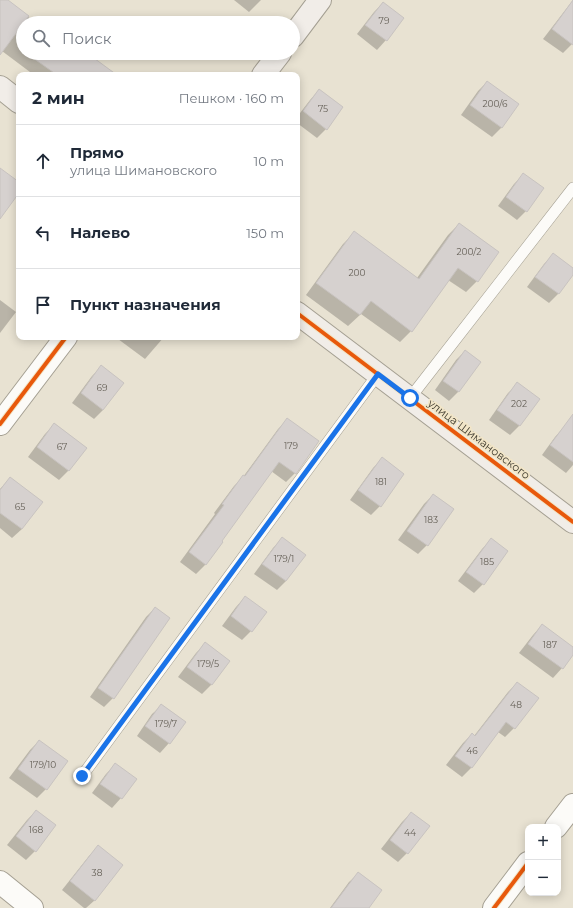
<!DOCTYPE html>
<html lang="ru">
<head>
<meta charset="utf-8">
<style>
	body { margin:0; font-family:Montserrat,sans-serif; background:#f6f6f7; color:#1f2937 }
	.controls { position:absolute; right:12px; bottom:12px; display:grid; overflow:hidden; border-radius:8px; box-shadow:0 2px 10px #0003 }
	.controls button { width:36px; height:36px; display:grid; place-items:center; padding:0; border:0; border-bottom:1px solid #e0e1e3; background:#fff; color:#1f2937; font:20px sans-serif }
	.stop { position:absolute; width:12px; height:12px; margin:-9px; border:3px solid #1a73e8; border-radius:50%; background:#fff }
	.stop.end { background:#1a73e8; border-color:#fff; box-shadow:0 1px 4px #0008 }
	.list { margin:0; padding:0; list-style:none }
	h2 { display:flex; justify-content:space-between; align-items:center; height:52px; margin:0; padding:0 16px; font-size:17px }
	h2 small { font-size:13px; font-weight:400; color:#747a83 }
	.list li { display:grid; grid-template-columns:26px 1fr auto; gap:12px; align-items:center; box-sizing:border-box; height:72px; padding:0 16px; border-top:1px solid #e0e1e3 }
	.list b { display:block; font-size:15px; white-space:nowrap }
	.list p { margin:0; font-size:13px; white-space:nowrap; color:#747a83 }
	.list em { font-size:13px; font-style:normal; color:#747a83 }
	.icon { flex:none; width:22px; height:22px; fill:none; stroke:currentColor; stroke-width:2; stroke-linecap:round; stroke-linejoin:round }
	.map { position:relative; flex:none; width:573px; height:908px; overflow:hidden }
	.search { position:absolute; background:#fff; box-shadow:0 2px 10px #0003; left:16px; top:16px; width:284px; height:44px; display:flex; align-items:center; gap:10px; box-sizing:border-box; padding:0 14px; border-radius:22px; color:#747a83; font-size:15px }
	.panel { position:absolute; background:#fff; box-shadow:0 2px 10px #0003; left:16px; top:72px; width:284px; height:268px; border-radius:8px }
	.map>svg:first-child { display:block }
	.shadow { fill:#0003 }
	.building { fill:#d6d1cf; stroke:#c8c3c0 }
	.lines { fill:none; stroke-linecap:round; stroke-linejoin:round }
	.lane-casing { stroke:#a49f92; stroke-width:12 }
	.street-casing { stroke:#a49f92; stroke-width:24 }
	.secondary-casing { stroke:#a49f92; stroke-width:24 }
	.lane { stroke:#fcfbf8; stroke-width:11 }
	.street { stroke:#fcfbf8; stroke-width:22 }
	.secondary { stroke:#f1ede8; stroke-width:22 }
	.cycleway-casing { stroke:#f2e6c8; stroke-width:6 }
	.cycleway { stroke:#e8590c; stroke-width:4 }
	.route { stroke:#1a73e8; stroke-width:5 }
	.labels { text-anchor:middle; stroke-width:3.5; stroke-linejoin:round; paint-order:stroke }
	.number-label { font-size:9px; fill:#666158 }
	.street-label { font-size:11px; fill:#403c30; stroke:#f2e6c8 }
</style>
</head>
<body>
<div class="map">
<svg width="573" height="908" viewBox="0 0 573 908">
	<rect width="100%" height="100%" fill="#e8e2d2"/>
	<g class="shadow">
		<path d="M0,0H6L36,23H23V53H86L116,75H34L2,51L0,53Z"/>
		<path d="M234,0H261L249,12Z"/>
		<path d="M573,0V43L563,53L543,39Z"/>
		<path d="M383,3L403,18L386,40L377,50L357,34L374,12Z"/>
		<path d="M487,82L518,104L501,128L492,137L461,115L478,91Z"/>
		<path d="M319,90L326,129L317,138L297,123V117L310,100Z"/>
		<path d="M523,175L526,211L517,220L498,206L514,184Z"/>
		<path d="M459,224L477,281L466,292L448,280L411,331L400,342L361,314L348,326L306,295L343,244L354,233L417,278L448,235Z"/>
		<path d="M553,255L573,269V273L558,294L549,303L527,287L544,264Z"/>
		<path d="M0,300L16,312L0,333Z"/>
		<path d="M120,337H164L145,359L118,339Z"/>
		<path d="M465,351L458,392L449,401L435,390L456,360Z"/>
		<path d="M101,367L103,410L94,419L72,403L92,376Z"/>
		<path d="M518,384L538,399L519,426L510,435L489,420L508,393Z"/>
		<path d="M287,420L295,473L286,482L271,471L220,542L222,543L205,565L196,574L180,562L215,514L214,513L234,486L243,477L278,429Z"/>
		<path d="M55,424L86,448L68,471L59,480L28,457L45,434Z"/>
		<path d="M564,427L573,434V465L566,473L542,455L555,437Z"/>
		<path d="M382,459L380,506L371,515L350,500L373,468Z"/>
		<path d="M10,478L22,529L12,538L0,528V489Z"/>
		<path d="M433,495L427,545L418,554L398,540L424,504Z"/>
		<path d="M282,539L304,555L286,581L277,590L254,574L273,548Z"/>
		<path d="M491,540L483,584L474,593L458,581L482,549Z"/>
		<path d="M245,597L251,631L242,640L222,626L236,607Z"/>
		<path d="M155,608L169,618L113,698L104,707L90,697L146,617Z"/>
		<path d="M542,625L573,648V653L562,668L553,678L519,653L533,635Z"/>
		<path d="M205,644L229,661L211,685L202,694L178,677L196,653Z"/>
		<path d="M517,683L514,728L505,737L498,732L471,768L462,777L446,765L463,743L472,734L474,736L508,692Z"/>
		<path d="M162,705L184,722L169,743L160,753L137,736L152,714Z"/>
		<path d="M39,741L46,789L37,798L9,778L30,750Z"/>
		<path d="M115,765L135,779L121,798L112,808L92,793L106,774Z"/>
		<path d="M36,811L35,851L26,860L7,845L27,820Z"/>
		<path d="M411,813L407,853L398,862L381,849L402,822Z"/>
		<path d="M98,847L95,900L86,908H84L62,890L89,856Z"/>
		<path d="M359,873L367,908H330L349,882Z"/>
	</g>
	<g class="building">
		<path d="M0,0H8L29,16L0,55Z"/>
		<path d="M573,0V45L552,29Z"/>
		<path d="M383,2L404,18L387,41L365,25Z"/>
		<path d="M26,53H87L117,75H57Z"/>
		<path d="M487,81L519,104L502,128L470,105Z"/>
		<path d="M319,89L343,107L327,130L303,111Z"/>
		<path d="M0,168L19,182V193L0,219Z"/>
		<path d="M523,173L544,188L527,212L506,197Z"/>
		<path d="M459,223L499,252L478,282L458,268L412,332L371,301L360,315L316,283L354,231L419,279Z"/>
		<path d="M553,253L573,268V275L559,294L535,277Z"/>
		<path d="M465,350L481,362L459,392L443,381Z"/>
		<path d="M101,365L124,383L103,410L81,393Z"/>
		<path d="M517,382L540,399L520,426L497,410Z"/>
		<path d="M573,414V462L550,445Z"/>
		<path d="M287,418L319,441L296,474L279,462L222,541L223,542L206,565L189,552L224,505L222,504L243,475L245,476Z"/>
		<path d="M54,423L87,448L69,471L37,447Z"/>
		<path d="M382,457L404,474L381,507L358,490Z"/>
		<path d="M10,477L43,502L22,529L0,513V490Z"/>
		<path d="M433,494L454,509L428,546L407,531Z"/>
		<path d="M282,537L306,555L286,581L262,564Z"/>
		<path d="M491,538L508,551L484,585L466,572Z"/>
		<path d="M245,596L267,612L252,632L231,616Z"/>
		<path d="M155,607L170,618L114,699L98,688Z"/>
		<path d="M542,624L573,647V655L563,669L528,644Z"/>
		<path d="M205,642L230,661L212,685L187,667Z"/>
		<path d="M517,682L539,698L515,729L506,722L472,768L455,756L472,733L475,736Z"/>
		<path d="M161,704L186,722L170,744L145,726Z"/>
		<path d="M39,740L68,761L47,790L18,769Z"/>
		<path d="M115,763L137,779L122,799L100,784Z"/>
		<path d="M36,810L56,825L36,852L16,836Z"/>
		<path d="M411,812L430,826L408,854L390,840Z"/>
		<path d="M98,845L123,865L95,901L70,881Z"/>
		<path d="M358,872L382,890L369,908H331Z"/>
	</g>
	<g class="lines">
		<g class="lane-casing">
			<g id="lane">
				<path d="M410,398L573,188"/>
				<path d="M82,776L378,374"/>
			</g>
		</g>
		<g class="street-casing">
			<g id="street">
				<path d="M0,424L66,337"/>
				<path d="M556,827L573,805"/>
				<path d="M0,882L32,908"/>
				<path d="M494,908L528,863"/>
			</g>
		</g>
		<g class="secondary-casing">
			<g id="secondary">
				<path d="M293,36L320,0"/>
				<path d="M263,75L280,53"/>
				<path d="M0,87L19,102"/>
				<path d="M297,313L573,522"/>
			</g>
		</g>
		<use href="#lane" class="lane"/>
		<use href="#street" class="street"/>
		<use href="#secondary" class="secondary"/>
		<g class="cycleway-casing">
			<g id="cycleway">
				<path d="M297,313L573,522"/>
				<path d="M0,424L66,337"/>
				<path d="M494,908L528,863"/>
			</g>
		</g>
		<use href="#cycleway" class="cycleway"/>
	</g>
	<g class="lines">
		<path class="route" d="M82,776L378,374L410,398"/>
	</g>
	<g class="labels">
		<g class="number-label">
			<text x="384" y="24">79</text>
			<text x="495" y="107">200/6</text>
			<text x="323" y="112">75</text>
			<text x="469" y="255">200/2</text>
			<text x="357" y="276">200</text>
			<text x="102" y="391">69</text>
			<text x="519" y="407">202</text>
			<text x="291" y="449">179</text>
			<text x="62" y="450">67</text>
			<text x="381" y="485">181</text>
			<text x="20" y="510">65</text>
			<text x="431" y="523">183</text>
			<text x="284" y="562">179/1</text>
			<text x="487" y="565">185</text>
			<text x="550" y="648">187</text>
			<text x="208" y="667">179/5</text>
			<text x="516" y="708">48</text>
			<text x="166" y="727">179/7</text>
			<text x="472" y="754">46</text>
			<text x="43" y="768">179/10</text>
			<text x="36" y="833">168</text>
			<text x="410" y="836">44</text>
			<text x="97" y="876">38</text>
		</g>
		<g class="street-label">
			<text transform="translate(479 439) rotate(37)" y="4">улица Шимановского</text>
		</g>
	</g>
</svg>
<div class="controls">
<button>+</button>
<button>−</button>
</div>
<div class="stop" style="left:410px;top:398px"></div>
<div class="stop end" style="left:82px;top:776px"></div>
<div class="search"><svg class="icon" aria-label="search" viewBox="0 0 24 24"><circle cx="10" cy="10" r="6"/><path d="M15 15l6 6"/></svg>Поиск</div>
<section class="panel">
<h2>2 мин<small>Пешком · 160 m</small></h2>
<ul class="list">
<li><svg class="icon" aria-label="ahead" viewBox="0 0 24 24"><path d="M12 20V5M6 11l6-6 6 6"/></svg><div><b>Прямо</b><p>улица Шимановского</p></div><em>10 m</em></li>
<li><svg class="icon" aria-label="left" viewBox="0 0 24 24"><path d="M17 20v-9H6M10 6l-5 5 5 5"/></svg><div><b>Налево</b></div><em>150 m</em></li>
<li><svg class="icon" aria-label="arrive" viewBox="0 0 24 24"><path d="M6 21V4h12l-3 4 3 4H6"/></svg><div><b>Пункт назначения</b></div></li>
</ul>
</section>
</div>
</body>
</html>
